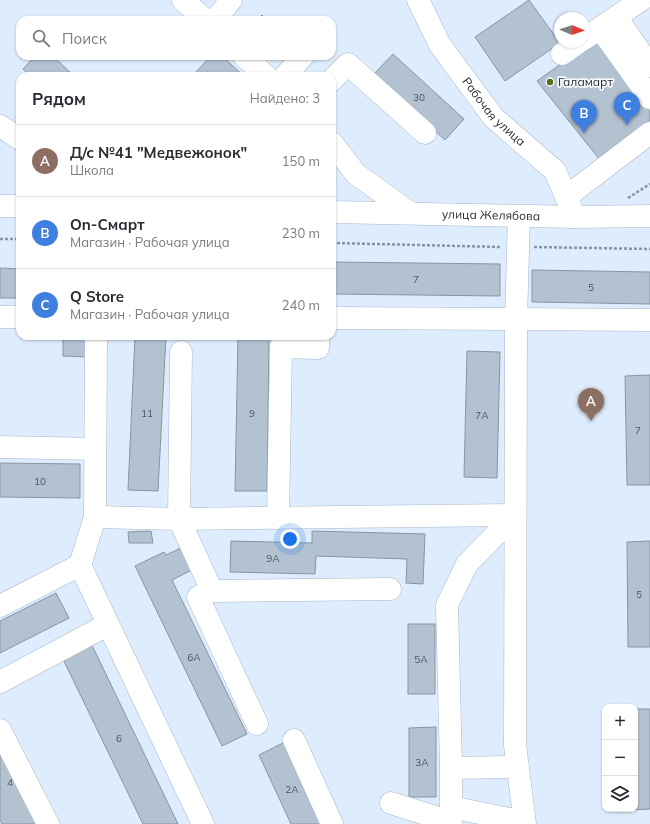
<!DOCTYPE html>
<html lang="ru">
<head>
<meta charset="utf-8">
<style>
	body { margin:0; font-family:Mulish,sans-serif; background:#f7f7f7; color:#2b2b33 }
	.controls { position:absolute; right:12px; bottom:12px; display:grid; overflow:hidden; border-radius:8px; box-shadow:0 1px 3px #0004 }
	.controls button { width:36px; height:36px; display:grid; place-items:center; padding:0; border:0; border-bottom:1px solid #e1e1e2; background:#fff; color:#2b2b33; font:20px sans-serif }
	.compass { position:absolute; left:554px; top:12px; width:36px; height:36px; border-radius:50%; background:#fff; box-shadow:0 1px 3px #0004; rotate:92deg }
	.you { position:absolute; left:290px; top:539px; width:14px; height:14px; margin:-10px; border:3px solid #fff; border-radius:50%; background:#1a73e8; box-shadow:0 0 0 6px #1a73e833 }
	.badge { display:grid; place-items:center; width:26px; height:26px; border-radius:50%; background:#596f1f; color:#fff; font-size:13px; font-weight:700 }
	.pin { position:absolute; translate:-50% -33px; filter:drop-shadow(0 1px 2px #0008) }
	.pin::after { content:''; position:absolute; top:21px; width:14px; height:12px; background:inherit; clip-path:polygon(0 0,100% 0,50% 100%) }
	.list { margin:0; padding:0; list-style:none }
	h2 { display:flex; justify-content:space-between; align-items:center; height:52px; margin:0; padding:0 16px; font-size:17px }
	h2 small { font-size:13px; font-weight:400; color:#7c7c81 }
	.list li { display:grid; grid-template-columns:26px 1fr auto; gap:12px; align-items:center; box-sizing:border-box; height:72px; padding:0 16px; border-top:1px solid #e1e1e2 }
	.list b { display:block; font-size:15px; white-space:nowrap }
	.list p { margin:0; font-size:13px; white-space:nowrap; color:#7c7c81 }
	.list em { font-size:13px; font-style:normal; color:#7c7c81 }
	.icon { flex:none; width:22px; height:22px; fill:none; stroke:currentColor; stroke-width:2; stroke-linecap:round; stroke-linejoin:round }
	.map { position:relative; flex:none; width:650px; height:824px; overflow:hidden }
	.search { position:absolute; background:#fff; box-shadow:0 1px 3px #0004; left:16px; top:16px; width:320px; height:44px; display:flex; align-items:center; gap:10px; box-sizing:border-box; padding:0 14px; border-radius:12px; color:#7c7c81; font-size:15px }
	.panel { position:absolute; background:#fff; box-shadow:0 1px 3px #0004; left:16px; top:72px; width:320px; height:268px; border-radius:12px }
	.map>svg:first-child { display:block }
	.building { fill:#b3c2d1; stroke:#8795a3 }
	.lines { fill:none; stroke-linecap:round; stroke-linejoin:round }
	.minor-casing { stroke:#a9b7c7; stroke-width:23 }
	.path { stroke:#8b95a1; stroke-width:2.5; stroke-dasharray:3 2; stroke-linecap:butt }
	.minor { stroke:#fff; stroke-width:22 }
	.poi-dot { fill:#596f1f; stroke:#f6f9fc; stroke-width:1.5 }
	.labels { text-anchor:middle; stroke-width:3.5; stroke-linejoin:round; paint-order:stroke }
	.number-label { font-size:10px; fill:#4b535b }
	.poi-label { font-size:12px; fill:#282e34; stroke:#f6f9fc; text-anchor:start }
	.street-label { font-size:12px; fill:#282e34; stroke:#f6f9fc }
</style>
</head>
<body>
<div class="map">
<svg width="650" height="824" viewBox="0 0 650 824">
	<rect width="100%" height="100%" fill="#deedfd"/>
	<g class="building">
		<path d="M529,0L560,43L505,81L475,37Z"/>
		<path d="M262,15L267,20H258Z"/>
		<path d="M596,39L650,112V120L600,160L537,81Z"/>
		<path d="M393,54L464,119L445,140L373,75Z"/>
		<path d="M35,56H53L74,76H30L23,69Z"/>
		<path d="M211,56H222L244,76H200L196,72Z"/>
		<path d="M332,262L500,264V296L332,294Z"/>
		<path d="M0,268L20,269V298H0Z"/>
		<path d="M532,270L650,272V304L532,302Z"/>
		<path d="M63,336H89L88,357L63,356Z"/>
		<path d="M135,336H166L158,491L128,490Z"/>
		<rect x="179" y="336" width="23" height="2"/>
		<path d="M238,336H269L267,491H235Z"/>
		<path d="M467,351L500,352L497,478L464,477Z"/>
		<path d="M650,375V485H627L625,376Z"/>
		<path d="M0,463L80,464V498L0,497Z"/>
		<path d="M151,531L153,543H129L128,532Z"/>
		<path d="M312,531L425,534L423,584L406,583L407,559L316,556L315,574L230,572L231,541L312,543Z"/>
		<path d="M650,541V647H628L627,542Z"/>
		<path d="M185,546L196,568L172,580L247,734L222,746L135,566L164,552L166,555Z"/>
		<path d="M56,593L69,618L0,653V621Z"/>
		<rect x="408" y="624" width="27" height="70"/>
		<path d="M89,639L178,824H143L60,653Z"/>
		<path d="M635,709H650V809L631,810L635,809Z"/>
		<path d="M436,727V797H409V728Z"/>
		<path d="M287,741L326,824H291L259,755Z"/>
		<path d="M0,743L41,824H2L0,820Z"/>
	</g>
	<g class="lines">
		<g class="minor-casing">
			<g id="minor">
				<path d="M183,0L205,20"/>
				<path id="s1" d="M418,0L440,45L493,117L555,171L575,217"/>
				<path d="M616,17L650,66"/>
				<path d="M215,20L231,0"/>
				<path d="M600,28L650,98"/>
				<path d="M584,39L641,0"/>
				<path d="M562,54L579,42"/>
				<path d="M244,56L266,76"/>
				<path d="M285,76L303,56"/>
				<path d="M332,80L348,64L425,133"/>
				<path d="M0,126L20,139"/>
				<path d="M332,143L356,174L409,212"/>
				<path d="M566,197L650,133"/>
				<path d="M0,206H20"/>
				<path id="s2" d="M332,212L575,217L650,216"/>
				<path d="M519,216L516,321L515,745L525,824"/>
				<path d="M0,317H20"/>
				<path d="M332,318L650,320"/>
				<path d="M181,352L179,519L212,591L198,597L257,724"/>
				<path d="M0,447L95,449"/>
				<path d="M95,517L96,336"/>
				<path d="M278,518L281,347L318,348V336"/>
				<path d="M212,591L390,589"/>
				<path d="M0,606L80,565"/>
				<path d="M0,682L107,625"/>
				<path d="M0,730L48,824"/>
				<path d="M294,740L332,824"/>
				<path d="M451,768L518,767"/>
				<path d="M391,803L451,822V768L447,605L467,564L515,515"/>
				<path d="M451,807L524,822"/>
				<path d="M203,824L80,565L95,517L179,519L515,515"/>
			</g>
		</g>
		<g class="path">
			<path d="M628,198L650,184"/>
			<path d="M0,239H20"/>
			<path d="M332,243L501,247"/>
			<path d="M534,247L650,249"/>
		</g>
		<use href="#minor" class="minor"/>
	</g>
	<circle class="poi-dot" cx="550" cy="82" r="4"/>
	<g class="labels">
		<g class="number-label">
			<text x="419" y="101">30</text>
			<text x="416" y="283">7</text>
			<text x="591" y="291">5</text>
			<text x="147" y="417">11</text>
			<text x="252" y="417">9</text>
			<text x="482" y="419">7А</text>
			<text x="638" y="434">7</text>
			<text x="40" y="485">10</text>
			<text x="273" y="562">9А</text>
			<text x="639" y="598">5</text>
			<text x="194" y="661">6А</text>
			<text x="421" y="663">5А</text>
			<text x="119" y="742">6</text>
			<text x="422" y="766">3А</text>
			<text x="10" y="786">4</text>
			<text x="292" y="793">2А</text>
		</g>
		<g class="poi-label">
			<text x="558" y="86">Галамарт</text>
		</g>
		<g class="street-label">
			<text dy="4" stroke="none"><textPath href="#s1" startOffset="136">Рабочая улица</textPath></text>
			<text dy="4" stroke="none"><textPath href="#s2" startOffset="159">улица Желябова</textPath></text>
		</g>
	</g>
</svg>
<div class="controls">
<button>+</button>
<button>−</button>
<button><svg class="icon" aria-label="layers" viewBox="0 0 24 24"><path d="M12 4l9 5-9 5-9-5zM3 14l9 5 9-5"/></svg></button>
</div>
<svg class="compass" viewBox="-18 -18 36 36"><path d="M0-13l5 13h-10z" fill="#e53935"/><path d="M0 13l5-13h-10z" fill="#7c7c81"/></svg>
<div class="you"></div>
<div class="pin badge" style="left:591px;top:421px;background:#8d6e63">A</div>
<div class="pin badge" style="left:584px;top:133px;background:#3f7fe0">B</div>
<div class="pin badge" style="left:627px;top:125px;background:#3f7fe0">C</div>
<div class="search"><svg class="icon" aria-label="search" viewBox="0 0 24 24"><circle cx="10" cy="10" r="6"/><path d="M15 15l6 6"/></svg>Поиск</div>
<section class="panel">
<h2>Рядом<small>Найдено: 3</small></h2>
<ul class="list">
<li><span class="badge" style="background:#8d6e63">A</span><div><b>Д/с №41 &quot;Медвежонок&quot;</b><p>Школа</p></div><em>150 m</em></li>
<li><span class="badge" style="background:#3f7fe0">B</span><div><b>On-Смарт</b><p>Магазин · Рабочая улица</p></div><em>230 m</em></li>
<li><span class="badge" style="background:#3f7fe0">C</span><div><b>Q Store</b><p>Магазин · Рабочая улица</p></div><em>240 m</em></li>
</ul>
</section>
</div>
</body>
</html>
